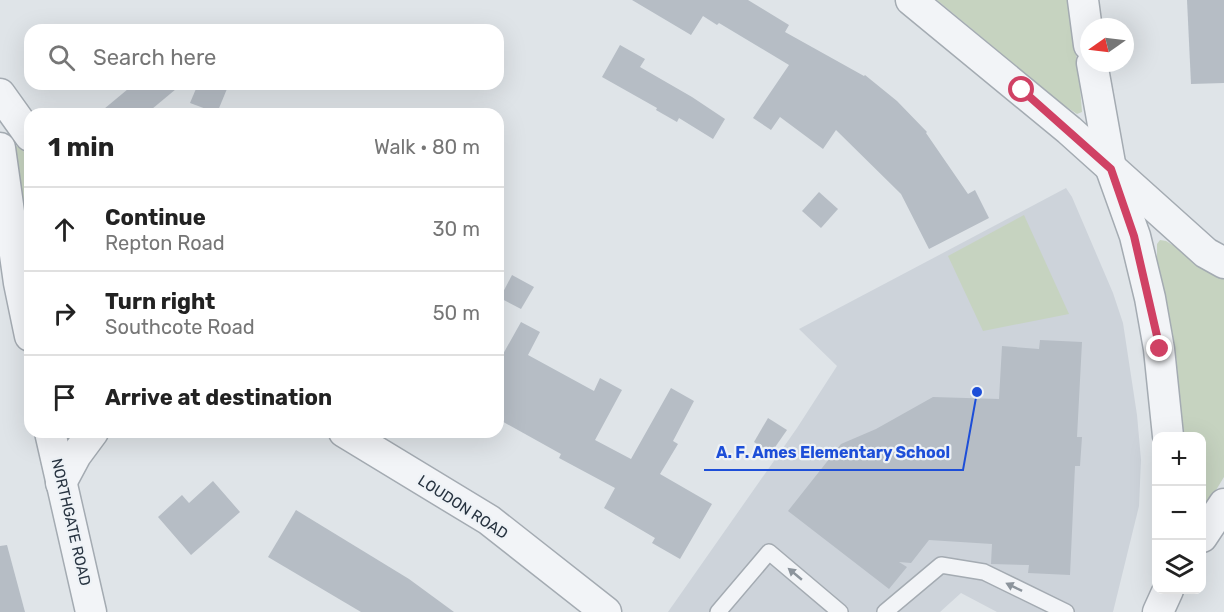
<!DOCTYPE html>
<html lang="en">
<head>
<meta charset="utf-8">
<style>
	body { margin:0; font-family:Rubik,sans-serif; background:#f2f2f2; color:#222 }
	.controls { position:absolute; right:18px; bottom:18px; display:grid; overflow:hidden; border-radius:12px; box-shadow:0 6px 24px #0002 }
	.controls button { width:54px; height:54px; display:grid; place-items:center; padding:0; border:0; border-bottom:2px solid #e0e0e0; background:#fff; color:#222; font:30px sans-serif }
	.compass { position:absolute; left:1080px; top:18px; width:54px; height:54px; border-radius:50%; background:#fff; box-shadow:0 6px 24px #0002; rotate:256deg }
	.stop { position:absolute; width:18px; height:18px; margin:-14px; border:4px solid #d04164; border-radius:50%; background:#fff }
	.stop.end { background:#d04164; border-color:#fff; box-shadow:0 2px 6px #0008 }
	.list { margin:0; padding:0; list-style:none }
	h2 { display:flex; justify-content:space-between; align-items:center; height:78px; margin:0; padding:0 24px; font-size:26px }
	h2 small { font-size:20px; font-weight:400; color:#767676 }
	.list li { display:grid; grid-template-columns:39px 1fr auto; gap:18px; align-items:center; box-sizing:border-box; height:84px; padding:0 24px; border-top:2px solid #e0e0e0 }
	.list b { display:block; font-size:22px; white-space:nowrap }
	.list p { margin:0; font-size:20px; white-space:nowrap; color:#767676 }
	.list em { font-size:20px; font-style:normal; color:#767676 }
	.icon { flex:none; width:33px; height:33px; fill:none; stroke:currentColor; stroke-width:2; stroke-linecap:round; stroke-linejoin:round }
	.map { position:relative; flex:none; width:1224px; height:612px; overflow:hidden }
	.search { position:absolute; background:#fff; box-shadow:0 6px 24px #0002; left:24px; top:24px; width:480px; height:66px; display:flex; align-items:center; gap:15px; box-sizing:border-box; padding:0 21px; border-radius:18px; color:#767676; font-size:22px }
	.panel { position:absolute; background:#fff; box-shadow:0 6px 24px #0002; left:24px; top:108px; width:480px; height:330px; border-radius:18px }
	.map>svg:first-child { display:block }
	.built { fill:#cdd3da }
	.green { fill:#c6d3c0 }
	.building { fill:#b6bdc5 }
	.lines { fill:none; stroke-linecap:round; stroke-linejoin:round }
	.lane-casing { stroke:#a4abb2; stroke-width:18 }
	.street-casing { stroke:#a4abb2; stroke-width:33 }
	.lane { stroke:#f2f4f7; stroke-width:15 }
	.street { stroke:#f2f4f7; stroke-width:30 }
	.oneway { fill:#8c949c }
	.route { stroke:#d04164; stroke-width:8 }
	.labels { text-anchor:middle; stroke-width:4.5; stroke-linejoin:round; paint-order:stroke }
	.street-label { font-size:15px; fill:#273340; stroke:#eef2f6 }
	.leader { fill:none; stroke:#1d4ed8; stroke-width:2 }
	.callout-dot { fill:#1d4ed8; stroke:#eef2f6; stroke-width:2 }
	.callout-label { font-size:16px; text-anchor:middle; font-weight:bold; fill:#1d4ed8; stroke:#eef2f6; stroke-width:4.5; stroke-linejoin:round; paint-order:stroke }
</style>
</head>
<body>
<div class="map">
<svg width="1224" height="612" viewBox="0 0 1224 612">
	<rect width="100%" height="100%" fill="#dfe4e8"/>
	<path class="built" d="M1066,188L1072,197L1113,293L1123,323L1137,415L1141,460L1139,506L1113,612H997L961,593L940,612H668L797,428L837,366L799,329Z"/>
	<g class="green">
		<path d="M937,0H1068L1079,73L1082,112L1077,114L1062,104Z"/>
		<path d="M16,146L21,148L30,160V264L14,148Z"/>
		<path d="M1024,215L1069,314L983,331L948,256Z"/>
		<path d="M1160,240L1166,241L1224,276V477L1202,513V436H1183L1176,356L1157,264V244Z"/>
	</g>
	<g class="building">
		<path d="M632,0H748L789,25L785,32L864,76L865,75L897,101L927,132L926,133L968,194L975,190L989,218L929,249L901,194L836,130L823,149L780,117L771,130L753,118L789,65L719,23L717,25L703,16L691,35Z"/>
		<path d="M1187,0H1224V83L1191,84Z"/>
		<path d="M620,45L645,59L640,67L692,97L725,119L713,139L679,118L677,122L656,110L657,108L602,77Z"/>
		<path d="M134,84H182L146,114H98Z"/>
		<path d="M198,84H229L217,113L190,103Z"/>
		<path d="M819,192L838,209L821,228L802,211Z"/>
		<path d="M512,275L534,287L521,309L500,298Z"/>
		<path d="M521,322L540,332L528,355L594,391L600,378L622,390L595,440L631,459L671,388L694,401L673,441L678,444L660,474L712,504L680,559L652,543L655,538L604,508L615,488L559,458L561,454L498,419V363Z"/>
		<path d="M1040,340L1082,342L1077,437H1082L1080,466H1075L1070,575L1028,573L1029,565L991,564L992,544L929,540L911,563L899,562L907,567L889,589L788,511L841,444L876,429L933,397L999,399L1002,346L1039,349Z"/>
		<path d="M768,418L787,430L771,453L754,442Z"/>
		<path d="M213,481L240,512L191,555L158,517L182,495L189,503Z"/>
		<path d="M296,510L409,579L454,612H361L268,557Z"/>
		<path d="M7,545L25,612H0V546Z"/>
	</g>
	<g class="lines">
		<g class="lane-casing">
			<g id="lane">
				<path d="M718,612L769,552L840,612"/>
				<path d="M885,612L941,565L984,572L1066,612"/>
			</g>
		</g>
		<g class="street-casing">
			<g id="street">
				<path d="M911,0L1069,130L1206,253L1224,263"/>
				<path d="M1083,0L1089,45"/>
				<path d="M1092,63L1111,169L1135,236L1150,298L1159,349L1168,436"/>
				<path d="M0,94L30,136"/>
				<path d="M0,148L19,283L30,336"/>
				<path d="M50,432L91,612"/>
				<path d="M344,432L489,520L606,612"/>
				<path d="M61,483L76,455L93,432"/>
				<path d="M1202,537L1224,504"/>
				<path d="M1158,612L1168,590"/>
			</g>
		</g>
		<use href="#lane" class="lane"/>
		<use href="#street" class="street"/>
	</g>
	<defs><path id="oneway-solid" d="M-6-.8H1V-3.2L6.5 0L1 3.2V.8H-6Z" transform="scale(1.5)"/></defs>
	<g class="oneway">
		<use href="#oneway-solid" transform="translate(795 574) rotate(-140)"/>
		<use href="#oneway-solid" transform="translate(1014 587) rotate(-154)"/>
	</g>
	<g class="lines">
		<path class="route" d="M1022,90L1111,169L1134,236L1160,349"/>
	</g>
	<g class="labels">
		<g class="street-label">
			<text transform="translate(463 507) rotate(33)" y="5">LOUDON ROAD</text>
			<text transform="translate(71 522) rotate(77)" y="5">NORTHGATE ROAD</text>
		</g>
	</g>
	<path class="leader" d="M977 392L963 470H704"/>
	<circle class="callout-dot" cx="977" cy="392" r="6"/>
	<g class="callout-label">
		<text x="833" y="458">A. F. Ames Elementary School</text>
	</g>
</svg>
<div class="controls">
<button>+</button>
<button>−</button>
<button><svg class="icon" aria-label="layers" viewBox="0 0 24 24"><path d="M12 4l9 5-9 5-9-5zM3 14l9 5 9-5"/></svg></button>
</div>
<svg class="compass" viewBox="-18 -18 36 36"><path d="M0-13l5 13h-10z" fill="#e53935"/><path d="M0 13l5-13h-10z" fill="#767676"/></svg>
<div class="stop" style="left:1022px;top:90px"></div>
<div class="stop end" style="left:1160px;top:349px"></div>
<div class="search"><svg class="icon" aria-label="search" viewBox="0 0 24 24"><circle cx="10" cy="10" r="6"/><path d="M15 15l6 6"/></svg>Search here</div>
<section class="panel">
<h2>1 min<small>Walk · 80 m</small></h2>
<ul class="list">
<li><svg class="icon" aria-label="ahead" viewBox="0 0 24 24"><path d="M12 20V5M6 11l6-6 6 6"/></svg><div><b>Continue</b><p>Repton Road</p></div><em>30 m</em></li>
<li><svg class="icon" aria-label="right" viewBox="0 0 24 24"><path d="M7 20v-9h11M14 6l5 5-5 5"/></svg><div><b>Turn right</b><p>Southcote Road</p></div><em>50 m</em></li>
<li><svg class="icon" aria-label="arrive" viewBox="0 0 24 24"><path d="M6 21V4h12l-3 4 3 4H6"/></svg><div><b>Arrive at destination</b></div></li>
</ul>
</section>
</div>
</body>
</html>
